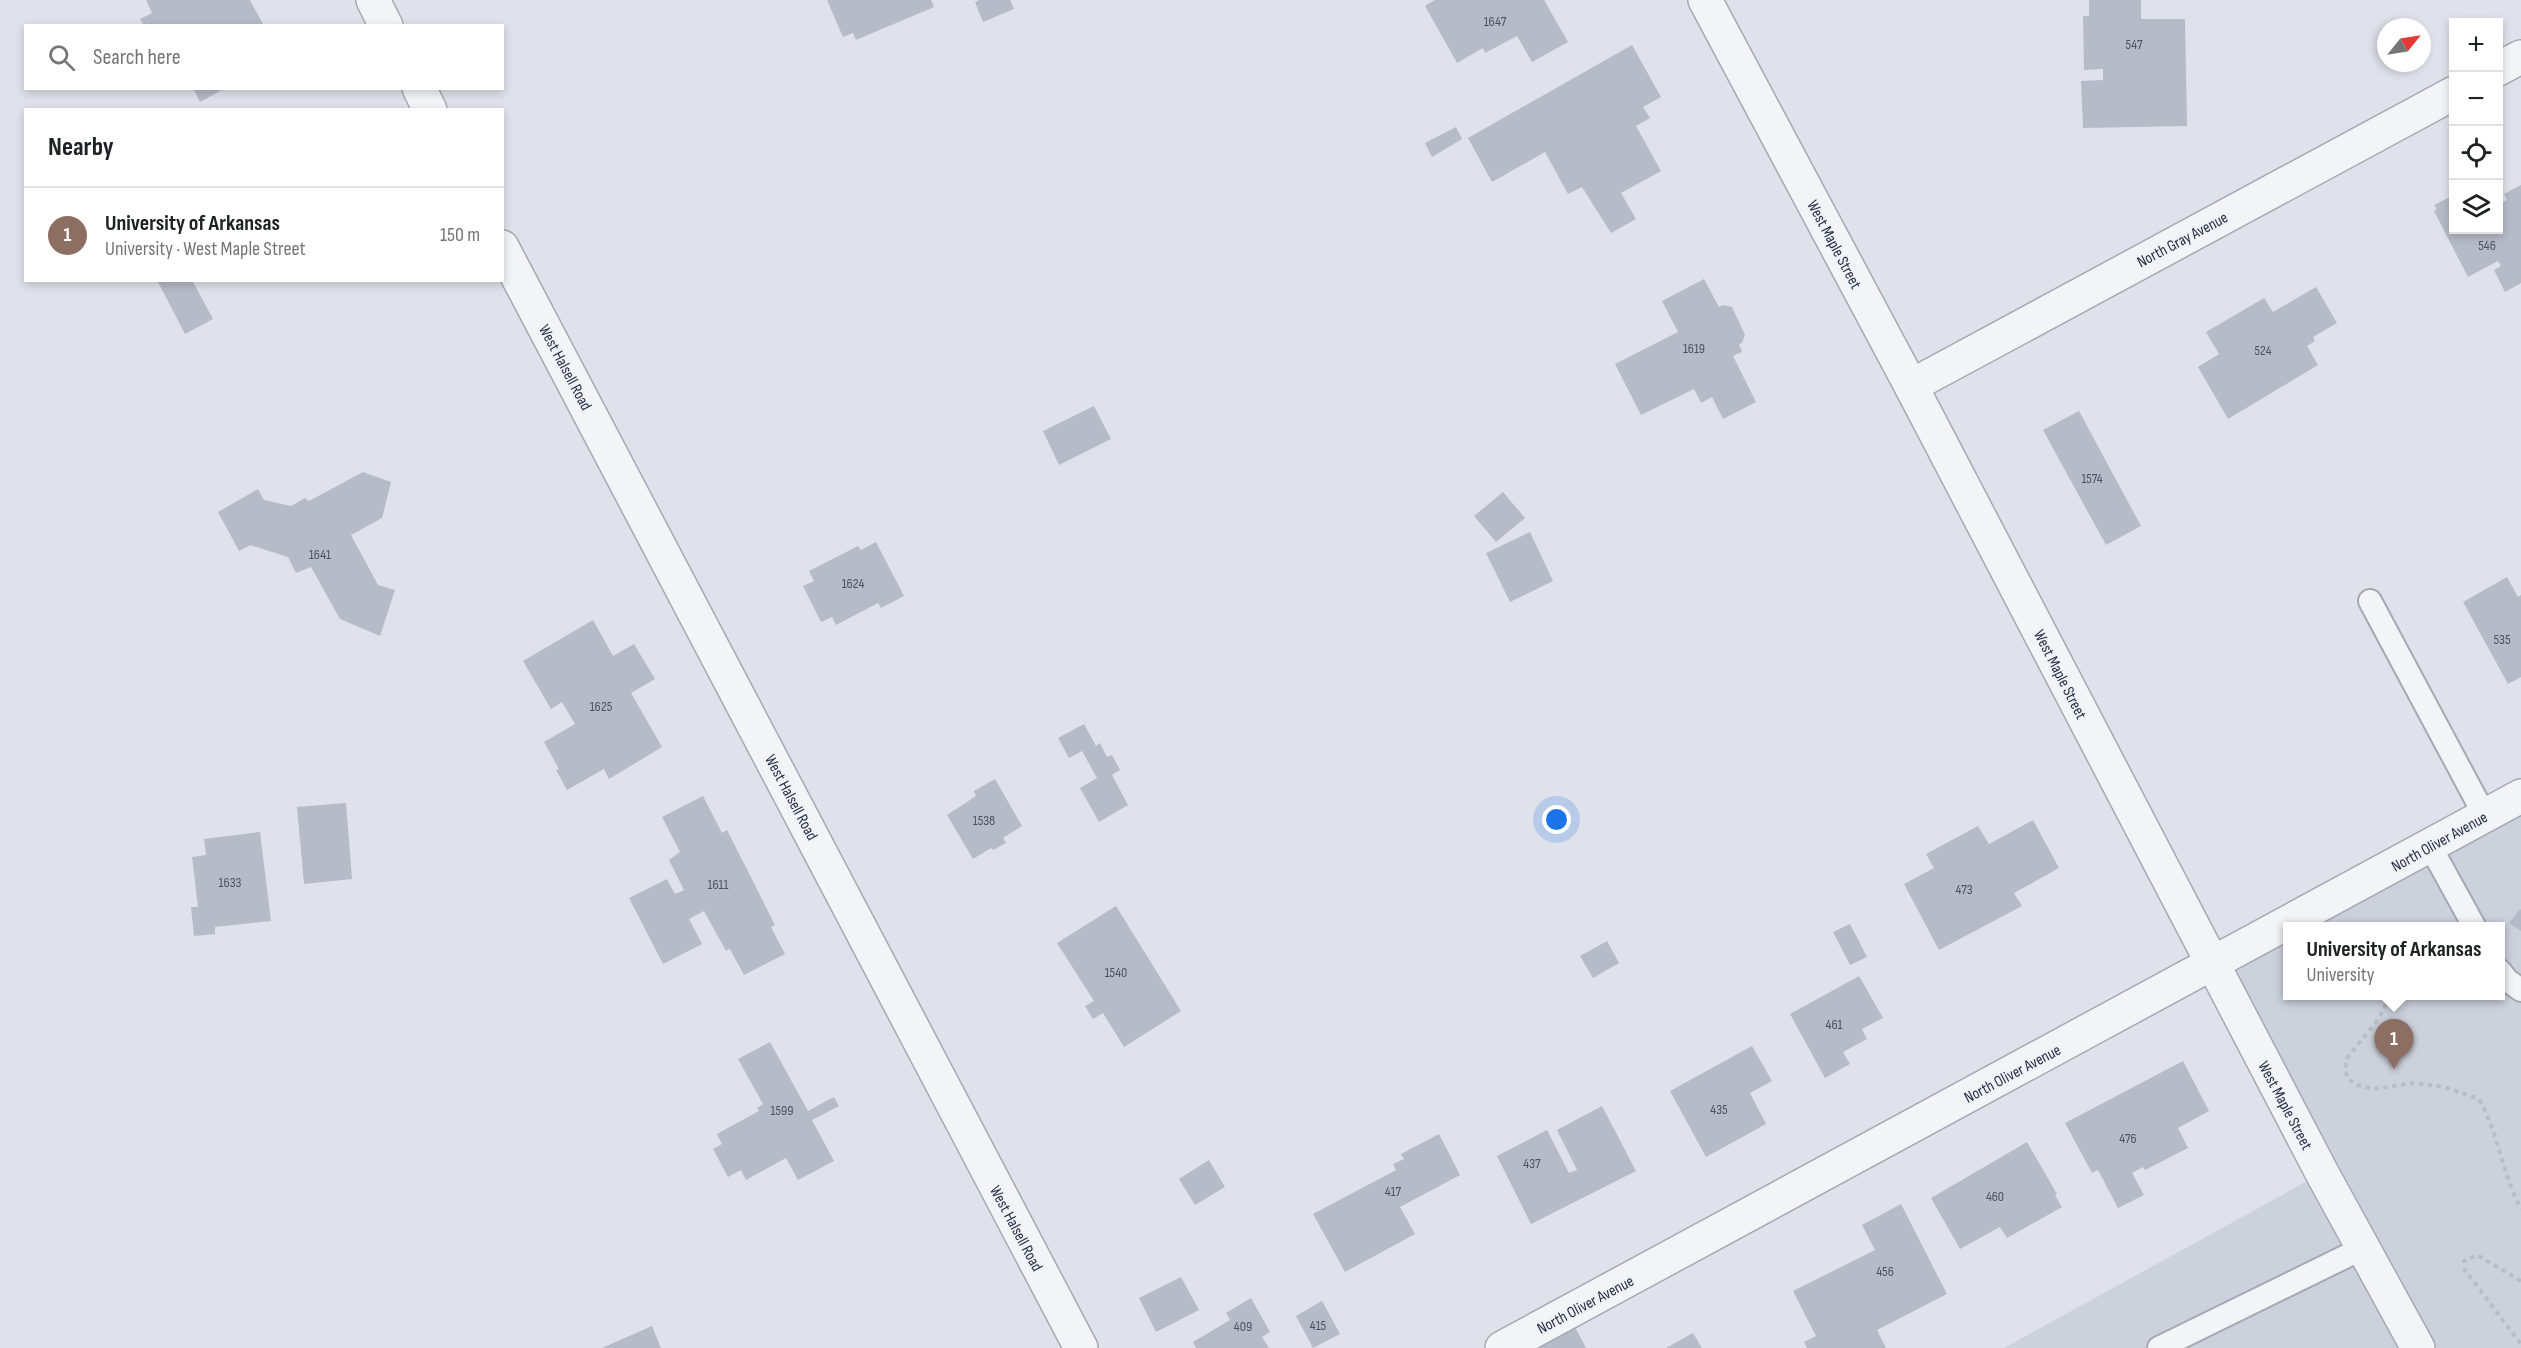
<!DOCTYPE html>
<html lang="en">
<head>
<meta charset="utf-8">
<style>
	body { margin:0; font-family:"Sofia Sans Condensed",sans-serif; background:#f6f6f6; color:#202124 }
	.controls { position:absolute; right:18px; top:18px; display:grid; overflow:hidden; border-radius:0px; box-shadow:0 3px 9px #0003 }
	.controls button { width:54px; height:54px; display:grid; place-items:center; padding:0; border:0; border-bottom:2px solid #e0e0e0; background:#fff; color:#202124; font:30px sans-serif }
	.compass { position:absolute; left:2377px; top:18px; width:54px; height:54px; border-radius:50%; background:#fff; box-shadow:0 3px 9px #0003; rotate:60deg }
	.you { position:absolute; left:1557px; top:820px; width:21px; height:21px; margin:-15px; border:4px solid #fff; border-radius:50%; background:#1a73e8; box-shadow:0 0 0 9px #1a73e833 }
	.badge { display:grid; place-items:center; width:39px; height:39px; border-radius:50%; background:#da3848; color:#fff; font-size:20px; font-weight:700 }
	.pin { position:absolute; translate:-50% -50px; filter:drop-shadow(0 2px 3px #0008) }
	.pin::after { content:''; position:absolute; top:32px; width:21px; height:18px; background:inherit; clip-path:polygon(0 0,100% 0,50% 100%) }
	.popup { position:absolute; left:2283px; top:922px; width:222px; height:78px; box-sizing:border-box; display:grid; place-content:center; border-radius:0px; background:#fff; filter:drop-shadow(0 2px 4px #0005); font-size:20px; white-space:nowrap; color:#757577 }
	.popup b { font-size:22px; color:#202124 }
	.popup::after { content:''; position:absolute; left:50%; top:100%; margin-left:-12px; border:12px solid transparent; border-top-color:#fff }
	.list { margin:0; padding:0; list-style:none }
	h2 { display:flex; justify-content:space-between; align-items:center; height:78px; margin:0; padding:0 24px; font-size:26px }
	h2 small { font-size:20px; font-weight:400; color:#757577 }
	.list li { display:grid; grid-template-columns:39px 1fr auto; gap:18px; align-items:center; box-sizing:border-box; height:96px; padding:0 24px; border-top:2px solid #e0e0e0 }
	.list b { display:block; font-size:22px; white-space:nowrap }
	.list p { margin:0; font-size:20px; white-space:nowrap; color:#757577 }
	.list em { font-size:20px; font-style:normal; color:#757577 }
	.icon { flex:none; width:33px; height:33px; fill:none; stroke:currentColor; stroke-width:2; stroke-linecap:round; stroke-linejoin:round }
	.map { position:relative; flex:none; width:2521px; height:1348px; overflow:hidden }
	.search { position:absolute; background:#fff; box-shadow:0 3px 9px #0003; left:24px; top:24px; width:480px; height:66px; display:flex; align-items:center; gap:15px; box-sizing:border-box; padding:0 21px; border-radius:0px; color:#757577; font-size:22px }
	.panel { position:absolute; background:#fff; box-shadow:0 3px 9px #0003; left:24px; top:108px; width:480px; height:174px; border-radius:0px }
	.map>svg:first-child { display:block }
	.built { fill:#cdd1dc; fill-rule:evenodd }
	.building { fill:#b6bbc7 }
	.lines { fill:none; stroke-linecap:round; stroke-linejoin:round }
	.service-casing { stroke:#a4a9b4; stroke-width:26 }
	.minor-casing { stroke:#a4a9b4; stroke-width:36 }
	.path { stroke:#b9bdc4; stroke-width:4; stroke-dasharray:4.5 4.5; stroke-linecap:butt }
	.service { stroke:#f2f4f7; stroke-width:22 }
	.minor { stroke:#f2f4f7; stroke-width:33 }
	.labels { text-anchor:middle; stroke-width:4.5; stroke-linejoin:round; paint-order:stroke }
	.number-label { font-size:14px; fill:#4a5263 }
	.street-label { font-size:16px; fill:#262f42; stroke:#eff2f7 }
</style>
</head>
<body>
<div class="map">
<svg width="2521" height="1348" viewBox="0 0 2521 1348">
	<rect width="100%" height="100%" fill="#dfe2ea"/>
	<path class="built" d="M2521,796V1348H2004L2322,1173L2212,965ZM2288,926H2500V996H2288Z"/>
	<g class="building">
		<path d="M146,0H250L264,26H144L140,19L152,13Z"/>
		<path d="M827,0H931L934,7L856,40L853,33L843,37Z"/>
		<path d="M979,0H1010L1014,9L983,22L975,2Z"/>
		<path d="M1435,0H1544L1568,42L1532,62L1517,36L1485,53L1483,48L1457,63L1425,6Z"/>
		<path d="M2089,0H2141V19H2185L2187,126L2083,128L2081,81L2103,80V69L2084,70L2083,16H2089Z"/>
		<path d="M1632,45L1661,97L1643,107L1650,118L1636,126L1661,171L1621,193L1636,219L1611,233L1582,187L1568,194L1545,152L1492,182L1468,138Z"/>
		<path d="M193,88H225L200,102Z"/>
		<path d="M1456,127L1462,139L1432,157L1425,143Z"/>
		<path d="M2521,185V283L2505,292L2494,270L2501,266L2498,261L2468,277L2434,211L2437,209L2434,205L2454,195V230H2498V204L2507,200L2504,194Z"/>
		<path d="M1704,279L1719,307L1723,305L1732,307L1745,335L1742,343L1739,344L1742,352L1733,356L1756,402L1723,419L1712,397L1701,403L1694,389L1641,415L1615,364L1678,332L1662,301Z"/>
		<path d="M157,280H192L213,319L185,334Z"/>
		<path d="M2316,287L2337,323L2313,337L2315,341L2307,346L2318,365L2228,419L2198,367L2219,354L2206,332L2264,298L2273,312Z"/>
		<path d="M1094,406L1111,439L1059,465L1043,431Z"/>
		<path d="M2079,411L2141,526L2106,545L2043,430Z"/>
		<path d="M363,472L391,482L382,518L351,535L378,585L395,590L380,636L340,619L311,567L296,573L288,557L250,545L239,551L218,512L258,489L264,500L291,506L305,498L309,501Z"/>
		<path d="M1503,492L1525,518L1496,542L1474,516Z"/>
		<path d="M1530,532L1553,581L1510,602L1486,553Z"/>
		<path d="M876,542L904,596L881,608L878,603L836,625L832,617L821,622L803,586L814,581L809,571L858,546L861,550Z"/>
		<path d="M2507,577L2518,597L2521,595V677L2508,684L2463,602Z"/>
		<path d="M593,620L613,656L634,644L655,679L631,693L662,747L609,779L604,769L567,790L556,770L559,769L544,742L575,724L562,702L551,709L523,661Z"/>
		<path d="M1084,724L1096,746L1100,743L1107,757L1112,755L1120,770L1112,775L1128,805L1099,822L1080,788L1097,778L1082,751L1069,758L1058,738Z"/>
		<path d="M995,779L1022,826L1003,838L1006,843L993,850L991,848L973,859L947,815L976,796L974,791Z"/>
		<path d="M703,796L722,833L727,830L775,925L771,927L785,954L744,975L730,949L726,951L704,911L689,919L702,944L663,964L629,898L667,879L675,894L684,890L669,860L680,852L662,817Z"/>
		<path d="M346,803L352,879L304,884L297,807Z"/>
		<path d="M2033,820L2059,868L2014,893L2022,906L1939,950L1904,884L1934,868L1926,854L1978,826L1989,844Z"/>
		<path d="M260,832L271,921L215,927V934L194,936L191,907H198L192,857L206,855L204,839Z"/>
		<path d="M1116,906L1181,1011L1124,1047L1103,1013L1093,1019L1085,1006L1094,1001L1057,943Z"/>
		<path d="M2520,909L2521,910V931L2509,923Z"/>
		<path d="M1850,924L1867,957L1850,965L1833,932Z"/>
		<path d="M1607,941L1619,963L1593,978L1580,956Z"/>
		<path d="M1859,976L1883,1018L1862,1029L1867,1039L1843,1052L1850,1064L1825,1078L1790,1014Z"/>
		<path d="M770,1042L808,1111L834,1097L839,1106L812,1120L834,1161L798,1180L786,1158L746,1180L741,1170L728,1177L713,1149L722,1144L717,1134L759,1111L757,1108L763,1104L738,1059Z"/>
		<path d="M1752,1046L1772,1081L1750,1093L1766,1124L1706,1157L1670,1091Z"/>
		<path d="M2183,1061L2209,1111L2178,1128L2188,1148L2145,1170L2143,1167L2132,1173L2144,1195L2118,1208L2098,1170L2092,1173L2065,1123Z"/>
		<path d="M1602,1106L1636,1171L1531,1224L1497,1156L1547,1130L1569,1173L1577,1170L1557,1130Z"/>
		<path d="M1439,1134L1460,1175L1400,1207L1415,1234L1345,1272L1313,1214L1396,1170L1393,1164L1404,1159L1401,1154Z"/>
		<path d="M2027,1142L2057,1194L2055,1195L2062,1207L2007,1238L2000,1227L1960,1249L1931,1198Z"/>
		<path d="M1209,1160L1225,1187L1195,1205L1179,1179Z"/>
		<path d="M1901,1204L1947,1294L1877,1330L1886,1348H1807L1804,1342L1816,1336L1793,1291L1875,1250L1862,1225Z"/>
		<path d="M1181,1277L1199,1310L1156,1332L1139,1298Z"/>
		<path d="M1251,1298L1270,1332L1262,1337L1269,1348H1196L1193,1342L1230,1320L1226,1313Z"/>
		<path d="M1322,1301L1340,1334L1313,1348L1296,1316Z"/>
		<path d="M1574,1325L1586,1348H1541L1538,1343Z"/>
		<path d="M652,1326L661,1348H602Z"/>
		<path d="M1693,1333L1702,1348H1666Z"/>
	</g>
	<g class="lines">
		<g class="service-casing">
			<g id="service">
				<path d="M2370,601L2485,816"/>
				<path d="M2430,846L2474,926"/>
				<path d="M2500,971L2507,980L2521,990"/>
				<path d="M2159,1348L2363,1248"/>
			</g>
		</g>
		<g class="minor-casing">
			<g id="minor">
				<path d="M373,0L386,26"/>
				<path d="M1705,0L1911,386L2322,1173L2418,1348"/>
				<path d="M2498,69L2521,57"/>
				<path d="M419,88L430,110"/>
				<path d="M502,247L1081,1348"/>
				<path d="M1911,386L2454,93"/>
				<path d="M1502,1348L2521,796"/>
			</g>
		</g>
		<g class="path">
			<path d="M2384,926L2389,924L2404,926"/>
			<path d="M2390,996L2379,1018L2347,1058L2345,1069L2348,1079L2357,1085L2374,1089L2414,1083L2444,1087L2479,1099C2499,1134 2502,1174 2521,1209"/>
			<path d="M2521,1281L2477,1255L2464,1261L2465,1270L2521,1344"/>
		</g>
		<use href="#service" class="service"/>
		<use href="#minor" class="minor"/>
	</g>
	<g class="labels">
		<g class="number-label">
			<text x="1495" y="26">1647</text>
			<text x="2134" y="49">547</text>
			<text x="2487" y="250">546</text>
			<text x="1694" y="353">1619</text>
			<text x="2263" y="355">524</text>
			<text x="2092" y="483">1574</text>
			<text x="320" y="559">1641</text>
			<text x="853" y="588">1624</text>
			<text x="2502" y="644">535</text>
			<text x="601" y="711">1625</text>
			<text x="984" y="825">1538</text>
			<text x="230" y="887">1633</text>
			<text x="718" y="889">1611</text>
			<text x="1964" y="894">473</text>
			<text x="1116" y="977">1540</text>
			<text x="1834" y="1029">461</text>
			<text x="1719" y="1114">435</text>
			<text x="782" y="1115">1599</text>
			<text x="2128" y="1143">476</text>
			<text x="1532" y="1168">437</text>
			<text x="1393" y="1196">417</text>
			<text x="1995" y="1201">460</text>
			<text x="1885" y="1276">456</text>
			<text x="1318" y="1330">415</text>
			<text x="1243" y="1331">409</text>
		</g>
		<g class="street-label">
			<text transform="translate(2182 239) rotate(-28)" y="6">North Gray Avenue</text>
			<text transform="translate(1835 244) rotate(62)" y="6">West Maple Street</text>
			<text transform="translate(566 367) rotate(62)" y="6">West Halsell Road</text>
			<text transform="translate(2061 674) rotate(63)" y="6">West Maple Street</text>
			<text transform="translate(792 797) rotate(62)" y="6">West Halsell Road</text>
			<text transform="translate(2439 841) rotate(-29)" y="6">North Oliver Avenue</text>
			<text transform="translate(2012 1073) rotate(-28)" y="6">North Oliver Avenue</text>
			<text transform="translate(2286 1105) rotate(62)" y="6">West Maple Street</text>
			<text transform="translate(1017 1228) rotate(62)" y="6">West Halsell Road</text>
			<text transform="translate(1585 1304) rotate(-28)" y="6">North Oliver Avenue</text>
		</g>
	</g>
</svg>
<div class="controls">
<button>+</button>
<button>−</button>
<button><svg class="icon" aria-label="locate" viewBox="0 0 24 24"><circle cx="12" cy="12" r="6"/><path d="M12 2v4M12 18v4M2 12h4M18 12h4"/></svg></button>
<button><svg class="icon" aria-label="layers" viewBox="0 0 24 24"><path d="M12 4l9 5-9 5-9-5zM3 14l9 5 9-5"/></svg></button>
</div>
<svg class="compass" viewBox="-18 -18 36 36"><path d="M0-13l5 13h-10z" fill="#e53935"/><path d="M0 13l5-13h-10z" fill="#757577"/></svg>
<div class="you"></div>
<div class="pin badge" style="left:2394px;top:1069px;background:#8d6e63">1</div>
<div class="popup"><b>University of Arkansas</b>University</div>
<div class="search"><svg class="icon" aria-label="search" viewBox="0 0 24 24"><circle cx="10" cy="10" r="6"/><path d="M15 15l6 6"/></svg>Search here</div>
<section class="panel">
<h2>Nearby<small></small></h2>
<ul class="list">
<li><span class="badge" style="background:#8d6e63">1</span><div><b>University of Arkansas</b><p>University · West Maple Street</p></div><em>150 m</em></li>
</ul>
</section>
</div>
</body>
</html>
